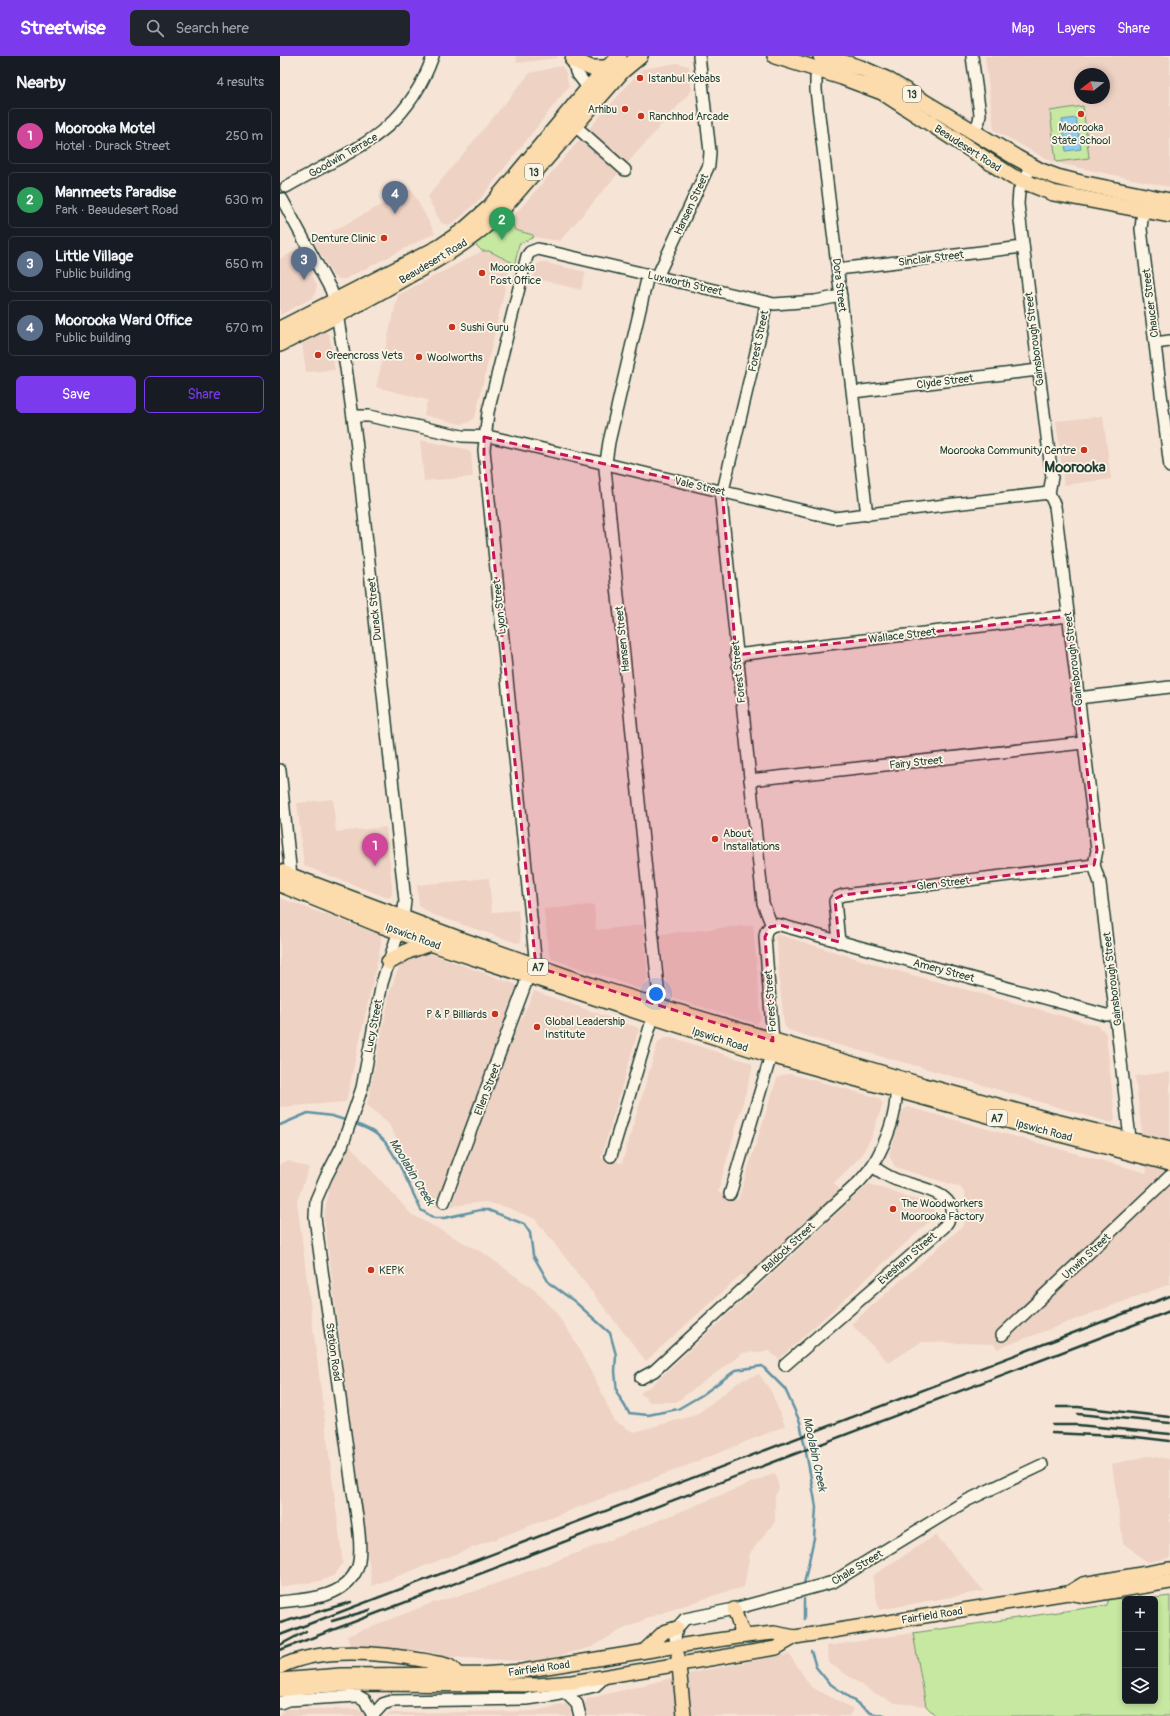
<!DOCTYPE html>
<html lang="en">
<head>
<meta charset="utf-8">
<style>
	body { margin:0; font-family:Pangolin,sans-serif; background:#20242c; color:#f1f3f6 }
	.controls { position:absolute; right:12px; bottom:12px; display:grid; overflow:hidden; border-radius:6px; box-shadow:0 2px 6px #0003 }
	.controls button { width:36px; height:36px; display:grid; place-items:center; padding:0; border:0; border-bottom:1px solid #363941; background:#171b24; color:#f1f3f6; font:20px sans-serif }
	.compass { position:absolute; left:794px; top:12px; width:36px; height:36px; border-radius:50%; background:#171b24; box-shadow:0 2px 6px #0003; rotate:253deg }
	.you { position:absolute; left:376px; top:938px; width:14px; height:14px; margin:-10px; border:3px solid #fff; border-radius:50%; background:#1a73e8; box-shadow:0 0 0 6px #1a73e833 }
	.badge { display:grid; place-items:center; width:26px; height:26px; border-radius:50%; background:#7c3aed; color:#fff; font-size:13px; font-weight:700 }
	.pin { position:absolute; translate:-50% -33px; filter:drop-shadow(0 1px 2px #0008) }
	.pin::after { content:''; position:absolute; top:21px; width:14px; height:12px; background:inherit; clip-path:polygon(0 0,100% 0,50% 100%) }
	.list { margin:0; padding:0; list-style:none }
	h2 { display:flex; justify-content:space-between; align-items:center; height:52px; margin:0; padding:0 16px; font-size:17px }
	h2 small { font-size:13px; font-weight:400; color:#9ea1a6 }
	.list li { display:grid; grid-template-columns:26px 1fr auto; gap:12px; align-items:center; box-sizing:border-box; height:56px; margin:0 8px 8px; padding:0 8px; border:1px solid #363941; border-radius:6px }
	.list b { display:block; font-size:15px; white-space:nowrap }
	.list p { margin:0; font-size:13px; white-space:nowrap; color:#9ea1a6 }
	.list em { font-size:13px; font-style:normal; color:#9ea1a6 }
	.actions { display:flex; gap:8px; padding:12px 16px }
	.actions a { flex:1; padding:9px 0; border:1px solid #7c3aed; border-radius:6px; text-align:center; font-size:14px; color:#7c3aed }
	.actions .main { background:#7c3aed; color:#fff }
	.icon { flex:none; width:22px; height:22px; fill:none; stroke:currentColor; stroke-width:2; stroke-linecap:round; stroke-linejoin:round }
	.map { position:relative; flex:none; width:890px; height:1660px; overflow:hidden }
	header { display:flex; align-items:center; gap:24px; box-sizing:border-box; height:56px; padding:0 20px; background:#7c3aed; color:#fff }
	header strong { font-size:19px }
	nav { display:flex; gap:22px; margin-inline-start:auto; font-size:14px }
	.search { width:280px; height:36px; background:#20242c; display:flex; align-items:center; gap:10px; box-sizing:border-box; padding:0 14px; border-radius:6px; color:#9ea1a6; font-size:15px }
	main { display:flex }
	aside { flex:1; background:#171b24 }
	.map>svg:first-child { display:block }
	.built { fill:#eed2c4; fill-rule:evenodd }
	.green { fill:#c6e8a1; stroke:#72926a }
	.water { fill:#8eccef; stroke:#6293a4 }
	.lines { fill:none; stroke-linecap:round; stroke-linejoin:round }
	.stream { stroke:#6293a4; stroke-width:2.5 }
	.minor-casing { stroke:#1f3d34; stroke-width:14 }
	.major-casing { stroke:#1f3d34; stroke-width:16 }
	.highway-casing { stroke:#1f3d34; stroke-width:18 }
	.minor { stroke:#fcf5e5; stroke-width:11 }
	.major { stroke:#fcdcac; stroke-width:13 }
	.highway { stroke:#fcdcac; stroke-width:15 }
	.rail { stroke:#1f3d34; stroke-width:2.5 }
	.marked { fill:#c2185b; fill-opacity:0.2; stroke:#c2185b; stroke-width:3; stroke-dasharray:8 5; stroke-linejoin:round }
	.poi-dot { fill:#c8321e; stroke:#fcf5e5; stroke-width:1.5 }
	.labels { text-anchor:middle; stroke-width:3.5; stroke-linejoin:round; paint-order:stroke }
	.shield { fill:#fcf5e5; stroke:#617469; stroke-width:1 }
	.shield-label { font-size:10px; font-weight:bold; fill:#1f3d34 }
	.poi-label { font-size:11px; fill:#1f3d34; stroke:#fcf5e5; text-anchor:start }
	.street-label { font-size:11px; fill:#1f3d34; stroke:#fcf5e5 }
	.water-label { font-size:12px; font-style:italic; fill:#355a59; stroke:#fcf5e5 }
	.district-label { font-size:15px; font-weight:bold; fill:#1f3d34; stroke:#fcf5e5 }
</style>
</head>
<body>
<header>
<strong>Streetwise</strong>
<div class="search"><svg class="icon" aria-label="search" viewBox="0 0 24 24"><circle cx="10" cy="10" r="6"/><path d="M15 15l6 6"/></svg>Search here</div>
<nav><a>Map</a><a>Layers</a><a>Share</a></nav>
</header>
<main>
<aside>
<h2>Nearby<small>4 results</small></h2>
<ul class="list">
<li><span class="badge" style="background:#d1479c">1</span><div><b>Moorooka Motel</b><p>Hotel · Durack Street</p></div><em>250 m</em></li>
<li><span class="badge" style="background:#2e9e5b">2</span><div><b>Manmeets Paradise</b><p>Park · Beaudesert Road</p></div><em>630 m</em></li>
<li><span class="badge" style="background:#5c6f8a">3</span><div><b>Little Village</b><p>Public building</p></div><em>650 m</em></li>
<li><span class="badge" style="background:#5c6f8a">4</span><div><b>Moorooka Ward Office</b><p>Public building</p></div><em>670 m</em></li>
</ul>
<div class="actions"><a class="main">Save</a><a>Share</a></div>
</aside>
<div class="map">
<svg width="890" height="1660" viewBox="0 0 890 1660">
	<rect width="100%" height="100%" fill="#f6e5d6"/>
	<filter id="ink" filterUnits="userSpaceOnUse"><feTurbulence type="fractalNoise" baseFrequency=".025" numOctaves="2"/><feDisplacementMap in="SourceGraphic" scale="8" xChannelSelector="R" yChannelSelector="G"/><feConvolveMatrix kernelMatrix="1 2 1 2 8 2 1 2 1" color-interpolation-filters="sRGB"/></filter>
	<g filter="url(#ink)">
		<g class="built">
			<path d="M236,0H278L277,2L237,7Z"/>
			<path d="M705,0H890V131L772,106L714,74ZM800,18H824V42H800Z"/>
			<path d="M397,7L409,10L412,34L344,111L306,76L362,13Z"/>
			<path d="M281,10L285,14L289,30L201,142L181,161L169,169L161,167L148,142L149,139L250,17Z"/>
			<path d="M304,79L342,113L280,185L254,181L253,179L235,174L231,163Z"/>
			<path d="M131,133L155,177L65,223H59L53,220L34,185Z"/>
			<path d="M18,193L37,229L35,238L32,242L0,259V203Z"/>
			<path d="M202,195H209L231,206L196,358L192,364L187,367L180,368L144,359L147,344L96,331L118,239Z"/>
			<path d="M262,206L306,216L301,234L253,222L256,209Z"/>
			<path d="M45,276L49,278L55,314L26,316L22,288Z"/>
			<path d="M823,360L831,423L784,429L776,365Z"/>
			<path d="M140,384L186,393L191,397L193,421L144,425Z"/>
			<path d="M53,743L56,776L106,771L112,832V839L108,842L24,810L17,747Z"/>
			<path d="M209,822L212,856L238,854L241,886L237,887L151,858L139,850L137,829Z"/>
			<path d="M0,842L101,879V888L66,1046L0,1051Z"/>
			<path d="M314,849L316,874L363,869L368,920L367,927L360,933L273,903L269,898L264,853Z"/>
			<path d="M473,869L481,962L477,968L392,942L387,934L380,878Z"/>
			<path d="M497,878L604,911L819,970L826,978L835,1063L832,1067L637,1010L543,985L508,974L504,969L499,921L497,888L494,882Z"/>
			<path d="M146,898L154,899L237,929L156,1151L145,1145L137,1135L119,1087L108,1067L87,1049L110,936L116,918L120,910L134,900Z"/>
			<path d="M254,935L359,972L321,1102L342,1107L378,986L386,981L394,982L471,1007L473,1010L438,1136L458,1144L497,1022L502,1019L511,1018L599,1042L603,1048L591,1082L581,1100L554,1127L561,1135L466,1222L462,1218L366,1305L255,1163L226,1151L205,1146L171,1150L231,986Z"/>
			<path d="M890,1016V1228L717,1293L714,1288L641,1286L609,1307L571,1268L684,1169L687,1153L685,1138L680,1131L615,1111L609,1099L623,1054L628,1051L867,1117L855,1020Z"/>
			<path d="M70,1090L131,1158L205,1198L256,1235L274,1254L292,1280L322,1337L334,1365L354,1376L416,1359L460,1325L479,1318L491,1335L505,1370L401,1412L92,1530L44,1161L49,1132Z"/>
			<path d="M9,1105L29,1112L17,1145L63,1507L55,1519L40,1525L0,1531V1107Z"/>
			<path d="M589,1128L650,1148L654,1154L653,1162L499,1303L489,1295L463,1297L396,1346H370L360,1337L372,1329Z"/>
			<path d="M868,1400L890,1403V1502L867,1506L843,1487L832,1408Z"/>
			<path d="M495,1417L499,1432L495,1440V1466L470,1497L464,1531L442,1537L376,1559L341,1574L312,1591L255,1606L168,1601L141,1594L70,1591L67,1580L152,1547L196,1535L318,1489Z"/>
			<path d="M656,1479L704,1535L599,1554L592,1520Z"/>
			<path d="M633,1577L646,1650L615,1647L592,1636L549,1607L547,1590Z"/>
			<path d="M509,1598L531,1631L574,1653L569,1660H305L304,1649L307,1643L420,1615Z"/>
			<path d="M286,1648L290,1652L291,1660H106L111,1657L254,1655Z"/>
			<path d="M5,1653H78L84,1657L85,1660H0V1658Z"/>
		</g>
		<g class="green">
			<path d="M803,50L809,102L776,106L770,55Z"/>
			<path d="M224,157L231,163L235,174L253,179L254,181L239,188L235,208L209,195H202L194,187Z"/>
			<path d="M890,1540V1660H656L646,1650L633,1577L827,1549L829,1542L838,1541L843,1546H845V1645H875V1543H866Z"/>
		</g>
		<path class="water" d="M796,62L801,93L786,95L782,64Z"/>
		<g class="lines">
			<g class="stream">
				<path d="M72,1067C82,1070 92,1074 100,1081C114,1092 132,1136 141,1154L154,1162H164L200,1154H208L244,1168L250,1177L253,1199L269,1227L294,1245L330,1277L336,1299L335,1315L337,1337L349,1357L368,1359L398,1353L422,1339L456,1314L482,1310L505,1333L520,1366L530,1417L536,1451L534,1482L524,1528"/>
				<path d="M0,1069L28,1057L52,1060L68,1065"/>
				<path d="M524,1563V1543"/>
				<path d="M531,1595L536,1611L549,1627L591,1657L605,1660"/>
			</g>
			<g class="minor-casing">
				<g id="minor">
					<path d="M292,0L296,16L313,38"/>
					<path d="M692,0L700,58L699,65L694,76"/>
					<path d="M540,7L536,22V34L587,459"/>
					<path d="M294,69L345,114"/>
					<path d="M751,111L739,135L738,148L772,421L769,437L775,450L817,794L814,809L820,827L851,1091"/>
					<path d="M6,131C72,93 125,80 153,0"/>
					<path d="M863,154L861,173L890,411"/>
					<path d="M558,213L743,191"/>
					<path d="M368,219L329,386L325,413L380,951"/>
					<path d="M377,221L429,109L430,96L419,0"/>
					<path d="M486,246L482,271L441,443L483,847L492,870"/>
					<path d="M875,287L890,285"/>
					<path d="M573,336L758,314"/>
					<path d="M74,360H89L182,380L212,381L225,384L554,462L769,437"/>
					<path d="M456,599L788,560"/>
					<path d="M798,642L890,631"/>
					<path d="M0,714L11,820"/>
					<path d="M470,724L803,687"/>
					<path d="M559,886L555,845L558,841L563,839L814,809"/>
					<path d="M256,911L204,394L208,356L247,200L250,196L258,193L494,248L535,245L561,240"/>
					<path d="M331,1100L373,961"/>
					<path d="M450,1138L491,999L493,985L485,881C485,872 492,868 500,869L826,959L836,958"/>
					<path d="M164,1146L245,929L248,919"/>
					<path d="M722,1279L890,1120"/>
					<path d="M505,1309L664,1171C690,1139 640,1132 620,1125C609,1122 601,1116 592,1110"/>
					<path d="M361,1322L374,1315L579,1126C583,1121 589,1115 593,1109C605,1088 617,1059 616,1034"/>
					<path d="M0,1546C27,1543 63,1543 77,1513C85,1494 74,1445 71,1423C60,1336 46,1249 35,1161L36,1144L46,1121L62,1090L82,1032L102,927L123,862L125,845L76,383L66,312L55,246L51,234L2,143"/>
					<path d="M397,1590L395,1581L397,1572L405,1563L454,1553L553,1526L686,1445L762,1409"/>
					<path d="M286,1637L297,1648L300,1660"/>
					<path d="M0,1647L8,1644L78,1640L85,1644L93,1660"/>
					<path d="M93,1659L103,1648L112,1645L247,1643L276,1639L315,1630L326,1620"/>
				</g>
			</g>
			<g class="major-casing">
				<g id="major">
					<path d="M788,1537L803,1528L890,1513"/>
					<path d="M454,1553L460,1571L465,1580"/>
					<path d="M364,1595L384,1576L397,1572"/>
					<path d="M398,1600L404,1660"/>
					<path d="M0,1611C41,1590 104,1597 148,1605C154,1607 163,1607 169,1610C172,1611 175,1615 178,1618"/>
					<path d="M0,1624L61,1619L200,1618L242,1615L410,1588L465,1580L494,1577L515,1581"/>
					<path d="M0,1634L36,1630L81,1628L257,1629L292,1626L496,1592L515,1581L788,1537L806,1540L890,1526"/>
				</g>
			</g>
			<g class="highway-casing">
				<g id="highway">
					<path d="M495,0L562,21L602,36L733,121L773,137L890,159"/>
					<path d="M541,0L581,12L606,23L737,102L761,115L777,121L801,127L890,145"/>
					<path d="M293,4L311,12H327"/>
					<path d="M0,273L160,191L183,175L209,152L308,33L339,0"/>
					<path d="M0,288C43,267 85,245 126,221C158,203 189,186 216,160L342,15L360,0"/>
					<path d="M0,816L176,882L324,934L644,1030L768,1064L890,1094"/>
					<path d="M0,828L98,868L150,887L491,999L712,1060L890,1107"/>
					<path d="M109,906L128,895L150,887"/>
				</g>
			</g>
			<use href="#minor" class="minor"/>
			<use href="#major" class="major"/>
			<use href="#highway" class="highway"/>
			<g class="rail">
				<path d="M777,1351H798L890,1361"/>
				<path d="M798,1358L890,1367"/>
				<path d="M773,1369H798L890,1378"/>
				<path d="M772,1377L856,1381L890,1385"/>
				<path d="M52,1565L90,1554"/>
				<path d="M0,1567L71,1546"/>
				<path d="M0,1579L890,1240"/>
				<path d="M0,1589L26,1575"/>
				<path d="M0,1594L890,1255"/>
			</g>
		</g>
	</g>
	<path class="marked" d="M204,381L442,434L456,599L788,560L817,794L814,809L563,839L555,843L559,886L500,869L490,871L485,881L493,985L256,911L204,405Z"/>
	<g class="poi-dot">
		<circle cx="360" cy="22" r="4"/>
		<circle cx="345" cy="53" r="4"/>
		<circle cx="801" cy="58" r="4"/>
		<circle cx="361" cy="60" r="4"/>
		<circle cx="104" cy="182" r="4"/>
		<circle cx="202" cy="217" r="4"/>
		<circle cx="172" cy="271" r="4"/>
		<circle cx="38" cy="299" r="4"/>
		<circle cx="139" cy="301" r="4"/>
		<circle cx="804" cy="394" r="4"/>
		<circle cx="435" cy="783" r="4"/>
		<circle cx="215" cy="958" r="4"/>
		<circle cx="257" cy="971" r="4"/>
		<circle cx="613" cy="1153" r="4"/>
		<circle cx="91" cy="1214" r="4"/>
	</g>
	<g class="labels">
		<g class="shield">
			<rect x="623" y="30" width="18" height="16" rx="3"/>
			<rect x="245" y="108" width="18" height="16" rx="3"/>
			<rect x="248" y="903" width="20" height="16" rx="3"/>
			<rect x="707" y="1054" width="20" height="16" rx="3"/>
		</g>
		<g class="shield-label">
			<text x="632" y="42">13</text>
			<text x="254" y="120">13</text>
			<text x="258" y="915">A7</text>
			<text x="717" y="1066">A7</text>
		</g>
		<g class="poi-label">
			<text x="368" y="26">Istanbul Kebabs</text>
			<text x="337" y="57" text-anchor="end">Arhibu</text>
			<text x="369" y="64">Ranchhod Arcade</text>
			<text x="801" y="75" text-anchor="middle">Moorooka<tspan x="801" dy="13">State School</tspan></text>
			<text x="96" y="186" text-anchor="end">Denture Clinic</text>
			<text x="210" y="215">Moorooka<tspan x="210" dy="13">Post Office</tspan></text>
			<text x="180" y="275">Sushi Guru</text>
			<text x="46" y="303">Greencross Vets</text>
			<text x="147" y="305">Woolworths</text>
			<text x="796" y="398" text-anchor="end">Moorooka Community Centre</text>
			<text x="443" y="781">About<tspan x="443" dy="13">Installations</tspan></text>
			<text x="207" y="962" text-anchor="end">P &amp; P Billiards</text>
			<text x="265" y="969">Global Leadership<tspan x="265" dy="13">Institute</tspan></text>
			<text x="621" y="1151">The Woodworkers<tspan x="621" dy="13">Moorooka Factory</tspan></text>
			<text x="99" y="1218">KEPK</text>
		</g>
		<g class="street-label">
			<text transform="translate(688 92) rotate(33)" y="4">Beaudesert Road</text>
			<text transform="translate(63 99) rotate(-30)" y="4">Goodwin Terrace</text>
			<text transform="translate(411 148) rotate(-65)" y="4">Hansen Street</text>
			<text transform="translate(651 202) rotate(-7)" y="4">Sinclair Street</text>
			<text transform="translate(153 205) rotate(-31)" y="4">Beaudesert Road</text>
			<text transform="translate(405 227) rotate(13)" y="4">Luxworth Street</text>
			<text transform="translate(560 229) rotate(83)" y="4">Dora Street</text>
			<text transform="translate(870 247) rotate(-97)" y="4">Chaucer Street</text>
			<text transform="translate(754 283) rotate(-97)" y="4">Gainsborough Street</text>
			<text transform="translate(478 285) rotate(-78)" y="4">Forest Street</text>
			<text transform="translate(665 325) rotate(-7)" y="4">Clyde Street</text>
			<text transform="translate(420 430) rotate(13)" y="4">Vale Street</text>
			<text transform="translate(219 551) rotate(-96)" y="4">Lyon Street</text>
			<text transform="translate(94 553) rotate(-96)" y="4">Durack Street</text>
			<text transform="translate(622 579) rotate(-7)" y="4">Wallace Street</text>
			<text transform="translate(342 583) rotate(-96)" y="4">Hansen Street</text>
			<text transform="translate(793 603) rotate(-97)" y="4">Gainsborough Street</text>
			<text transform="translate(458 616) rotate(-96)" y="4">Forest Street</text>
			<text transform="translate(636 706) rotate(-6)" y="4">Fairy Street</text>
			<text transform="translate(663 827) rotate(-7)" y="4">Glen Street</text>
			<text transform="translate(133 880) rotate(20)" y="4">Ipswich Road</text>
			<text transform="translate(664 914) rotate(15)" y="4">Amery Street</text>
			<text transform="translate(832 923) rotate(-97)" y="4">Gainsborough Street</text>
			<text transform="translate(490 945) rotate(-94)" y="4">Forest Street</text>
			<text transform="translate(93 970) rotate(-79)" y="4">Lucy Street</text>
			<text transform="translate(440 983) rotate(18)" y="4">Ipswich Road</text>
			<text transform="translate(207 1033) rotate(-69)" y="4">Ellen Street</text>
			<text transform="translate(764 1074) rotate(15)" y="4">Ipswich Road</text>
			<text transform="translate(508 1191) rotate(-43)" y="4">Baldock Street</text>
			<text transform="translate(806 1200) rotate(-43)" y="4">Unwin Street</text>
			<text transform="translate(627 1202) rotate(-41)" y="4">Evesham Street</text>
			<text transform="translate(54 1296) rotate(82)" y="4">Station Road</text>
			<text transform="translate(577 1511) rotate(-31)" y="4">Chale Street</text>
			<text transform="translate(652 1559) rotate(-9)" y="4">Fairfield Road</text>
			<text transform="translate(259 1612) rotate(-8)" y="4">Fairfield Road</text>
		</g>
		<g class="water-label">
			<text transform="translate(132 1116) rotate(59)" y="4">Moolabin Creek</text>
			<text transform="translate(535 1398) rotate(78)" y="4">Moolabin Creek</text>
		</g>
		<g class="district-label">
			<text x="795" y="416">Moorooka</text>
		</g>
	</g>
</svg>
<div class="controls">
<button>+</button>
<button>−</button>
<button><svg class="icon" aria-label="layers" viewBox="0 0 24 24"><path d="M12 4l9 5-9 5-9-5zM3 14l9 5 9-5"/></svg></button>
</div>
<svg class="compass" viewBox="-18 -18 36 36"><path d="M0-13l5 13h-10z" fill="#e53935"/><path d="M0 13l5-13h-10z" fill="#9ea1a6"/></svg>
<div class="you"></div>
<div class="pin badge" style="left:95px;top:810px;background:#d1479c">1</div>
<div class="pin badge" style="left:222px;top:184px;background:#2e9e5b">2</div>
<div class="pin badge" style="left:24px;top:224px;background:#5c6f8a">3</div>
<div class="pin badge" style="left:115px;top:158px;background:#5c6f8a">4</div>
</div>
</main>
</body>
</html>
